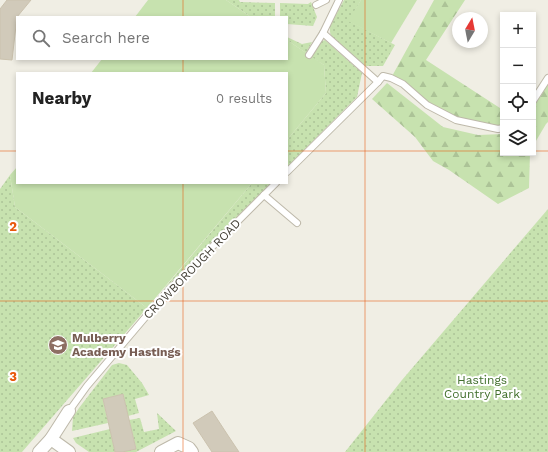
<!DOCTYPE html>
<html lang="en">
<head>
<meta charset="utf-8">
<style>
	body { margin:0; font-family:"Work Sans",sans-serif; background:#f6f6f6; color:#222 }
	.controls { position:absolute; right:12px; top:12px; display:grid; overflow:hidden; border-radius:0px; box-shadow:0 2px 6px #0003 }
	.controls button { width:36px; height:36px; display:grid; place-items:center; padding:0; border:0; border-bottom:1px solid #e0e0e0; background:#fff; color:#222; font:20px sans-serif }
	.compass { position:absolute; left:452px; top:12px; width:36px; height:36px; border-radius:50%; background:#fff; box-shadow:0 2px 6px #0003; rotate:10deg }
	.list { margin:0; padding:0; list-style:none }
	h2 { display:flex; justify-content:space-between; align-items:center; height:52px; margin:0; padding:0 16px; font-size:17px }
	h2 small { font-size:13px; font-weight:400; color:#767676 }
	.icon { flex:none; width:22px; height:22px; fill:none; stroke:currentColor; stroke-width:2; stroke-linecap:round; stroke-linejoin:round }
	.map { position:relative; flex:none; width:548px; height:452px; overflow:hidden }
	.search { position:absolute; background:#fff; box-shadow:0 2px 6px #0003; left:16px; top:16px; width:272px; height:44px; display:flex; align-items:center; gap:10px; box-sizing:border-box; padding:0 14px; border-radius:0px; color:#767676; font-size:15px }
	.panel { position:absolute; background:#fff; box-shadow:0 2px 6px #0003; left:16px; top:72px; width:272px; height:112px; border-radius:0px }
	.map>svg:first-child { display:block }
	.green { fill:url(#green-dots) }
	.forest { fill:url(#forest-firs) }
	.pitch { fill:#c7e2af }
	.building { fill:#d1caba; stroke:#cbc2ae }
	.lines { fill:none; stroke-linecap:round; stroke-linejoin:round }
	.lane-casing { stroke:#beb9aa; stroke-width:8 }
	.street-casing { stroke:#beb9aa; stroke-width:14 }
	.lane { stroke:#fff; stroke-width:6 }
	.street { stroke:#fff; stroke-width:12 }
	.grid { fill:none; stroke:#e8590c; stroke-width:1; stroke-opacity:0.55 }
	.labels { text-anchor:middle; stroke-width:4; stroke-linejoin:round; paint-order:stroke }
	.street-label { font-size:12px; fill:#423e34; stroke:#fff }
	.education-label { font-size:12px; font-weight:bold; fill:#785e54; stroke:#fff; text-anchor:start }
	.park-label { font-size:12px; fill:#416f2c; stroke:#fff }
	.grid-label { font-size:13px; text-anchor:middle; font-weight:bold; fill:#e8590c; stroke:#fff; stroke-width:4; stroke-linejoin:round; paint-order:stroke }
</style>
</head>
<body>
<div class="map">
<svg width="548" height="452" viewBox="0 0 548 452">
	<defs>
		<pattern id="green-dots" width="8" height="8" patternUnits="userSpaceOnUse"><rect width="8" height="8" fill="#c7e2af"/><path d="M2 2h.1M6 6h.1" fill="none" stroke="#acc397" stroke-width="1.8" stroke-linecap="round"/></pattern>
		<pattern id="forest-firs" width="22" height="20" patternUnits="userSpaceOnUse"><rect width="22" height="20" fill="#c7e2af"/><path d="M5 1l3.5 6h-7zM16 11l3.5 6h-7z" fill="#acc397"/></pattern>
	</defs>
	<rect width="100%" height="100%" fill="#f0eee4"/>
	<g class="green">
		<path d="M226,0H239L240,2L275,3V17H251Z"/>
		<path d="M344,0H361L349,21L395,45L383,66H364L332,38L330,32V26Z"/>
		<path d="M311,2L317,17L313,26L287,24V17H280V3L308,4Z"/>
		<path d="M287,37L302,44L312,42L306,53L287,40Z"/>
		<path d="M325,40L362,73L357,97L287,167V140L326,93L324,65L311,57L320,42Z"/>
		<path d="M10,175L15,207L147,308L22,452H0V189Z"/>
		<path d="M252,183H271L162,291Z"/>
		<path d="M548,209V452H345L402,380Z"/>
		<path d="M119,363L127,365L142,383L149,395L135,399L139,413L128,416L123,394L103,399L108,423L72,431L73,417L79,408L112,365Z"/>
		<path d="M157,413L176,431L136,452H122L136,448L129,420L140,418L144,432L159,429Z"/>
		<path d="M110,429L115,452H89L76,443L73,438Z"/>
	</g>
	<g class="forest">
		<path d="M434,0H465L426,60L503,110V123L498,129L456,120L427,105L391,78Z"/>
		<path d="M548,82V122L546,124L533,146V101Z"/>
		<path d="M387,83L443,127L478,135L503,134V153H530L529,188L498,204L449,170L433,161L415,137L372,99Z"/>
	</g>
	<g class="pitch">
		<path d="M148,0H226L251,17H135Z"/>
		<path d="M361,0H417L391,43L348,21Z"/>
		<path d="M287,40L324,65L326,93L287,140V73H91L102,59H287Z"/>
		<path d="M17,167V183H252L147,308L15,207L10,175Z"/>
	</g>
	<g class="building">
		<path d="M7,0H31L17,17L12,60L0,59V9Z"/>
		<path d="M123,394L136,449L122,452H115L103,399Z"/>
		<path d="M212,411L227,434L239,452H212L193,423Z"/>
	</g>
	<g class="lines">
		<g class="lane-casing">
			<g id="lane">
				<path d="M316,5L326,0"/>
				<path d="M323,33L378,82"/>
				<path d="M309,55L323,33L339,0"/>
				<path d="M533,101L548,78"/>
				<path d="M287,172L378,82L383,76L391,78L403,84L427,105L456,120L498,129L503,128"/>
				<path d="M264,195L297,223"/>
				<path d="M69,411L87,386L165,294L276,183"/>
			</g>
		</g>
		<g class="street-casing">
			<g id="street">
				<path d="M51,439L69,452"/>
				<path d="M39,452L51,439L69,411"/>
				<path d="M161,452L178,443L189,448L192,452"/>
			</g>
		</g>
		<use href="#lane" class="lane"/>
		<use href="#street" class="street"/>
	</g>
	<path class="grid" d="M183,0V17M365,0V452M183,59V73M0,151H17M287,151H503M533,151H548M183,183V452M0,301H548"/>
	<defs>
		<g id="school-disc" transform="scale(1)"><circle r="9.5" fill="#8d6e63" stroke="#fff"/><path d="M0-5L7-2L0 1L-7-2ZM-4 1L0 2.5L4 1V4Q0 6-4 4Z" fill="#fff"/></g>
	</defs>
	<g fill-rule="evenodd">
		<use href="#school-disc" x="58" y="345"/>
	</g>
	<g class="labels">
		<g class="street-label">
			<text transform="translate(192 269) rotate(-46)" y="4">CROWBOROUGH ROAD</text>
		</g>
		<g class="education-label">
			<text x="72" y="342">Mulberry<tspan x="72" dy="14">Academy Hastings</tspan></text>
		</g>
		<g class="park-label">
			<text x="482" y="384">Hastings<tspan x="482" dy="14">Country Park</tspan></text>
		</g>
	</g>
	<g class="grid-label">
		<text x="13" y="231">2</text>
		<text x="13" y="381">3</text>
	</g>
</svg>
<div class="controls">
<button>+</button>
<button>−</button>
<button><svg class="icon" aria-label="locate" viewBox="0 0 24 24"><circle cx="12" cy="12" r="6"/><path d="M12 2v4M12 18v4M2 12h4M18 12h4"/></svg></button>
<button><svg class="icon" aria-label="layers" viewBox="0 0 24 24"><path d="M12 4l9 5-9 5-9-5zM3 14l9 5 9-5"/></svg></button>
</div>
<svg class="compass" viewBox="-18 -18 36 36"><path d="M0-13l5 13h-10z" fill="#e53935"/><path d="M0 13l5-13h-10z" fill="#767676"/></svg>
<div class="search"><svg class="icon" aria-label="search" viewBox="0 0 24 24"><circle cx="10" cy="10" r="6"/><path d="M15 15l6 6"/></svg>Search here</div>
<section class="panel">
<h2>Nearby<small>0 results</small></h2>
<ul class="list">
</ul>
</section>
</div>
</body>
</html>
